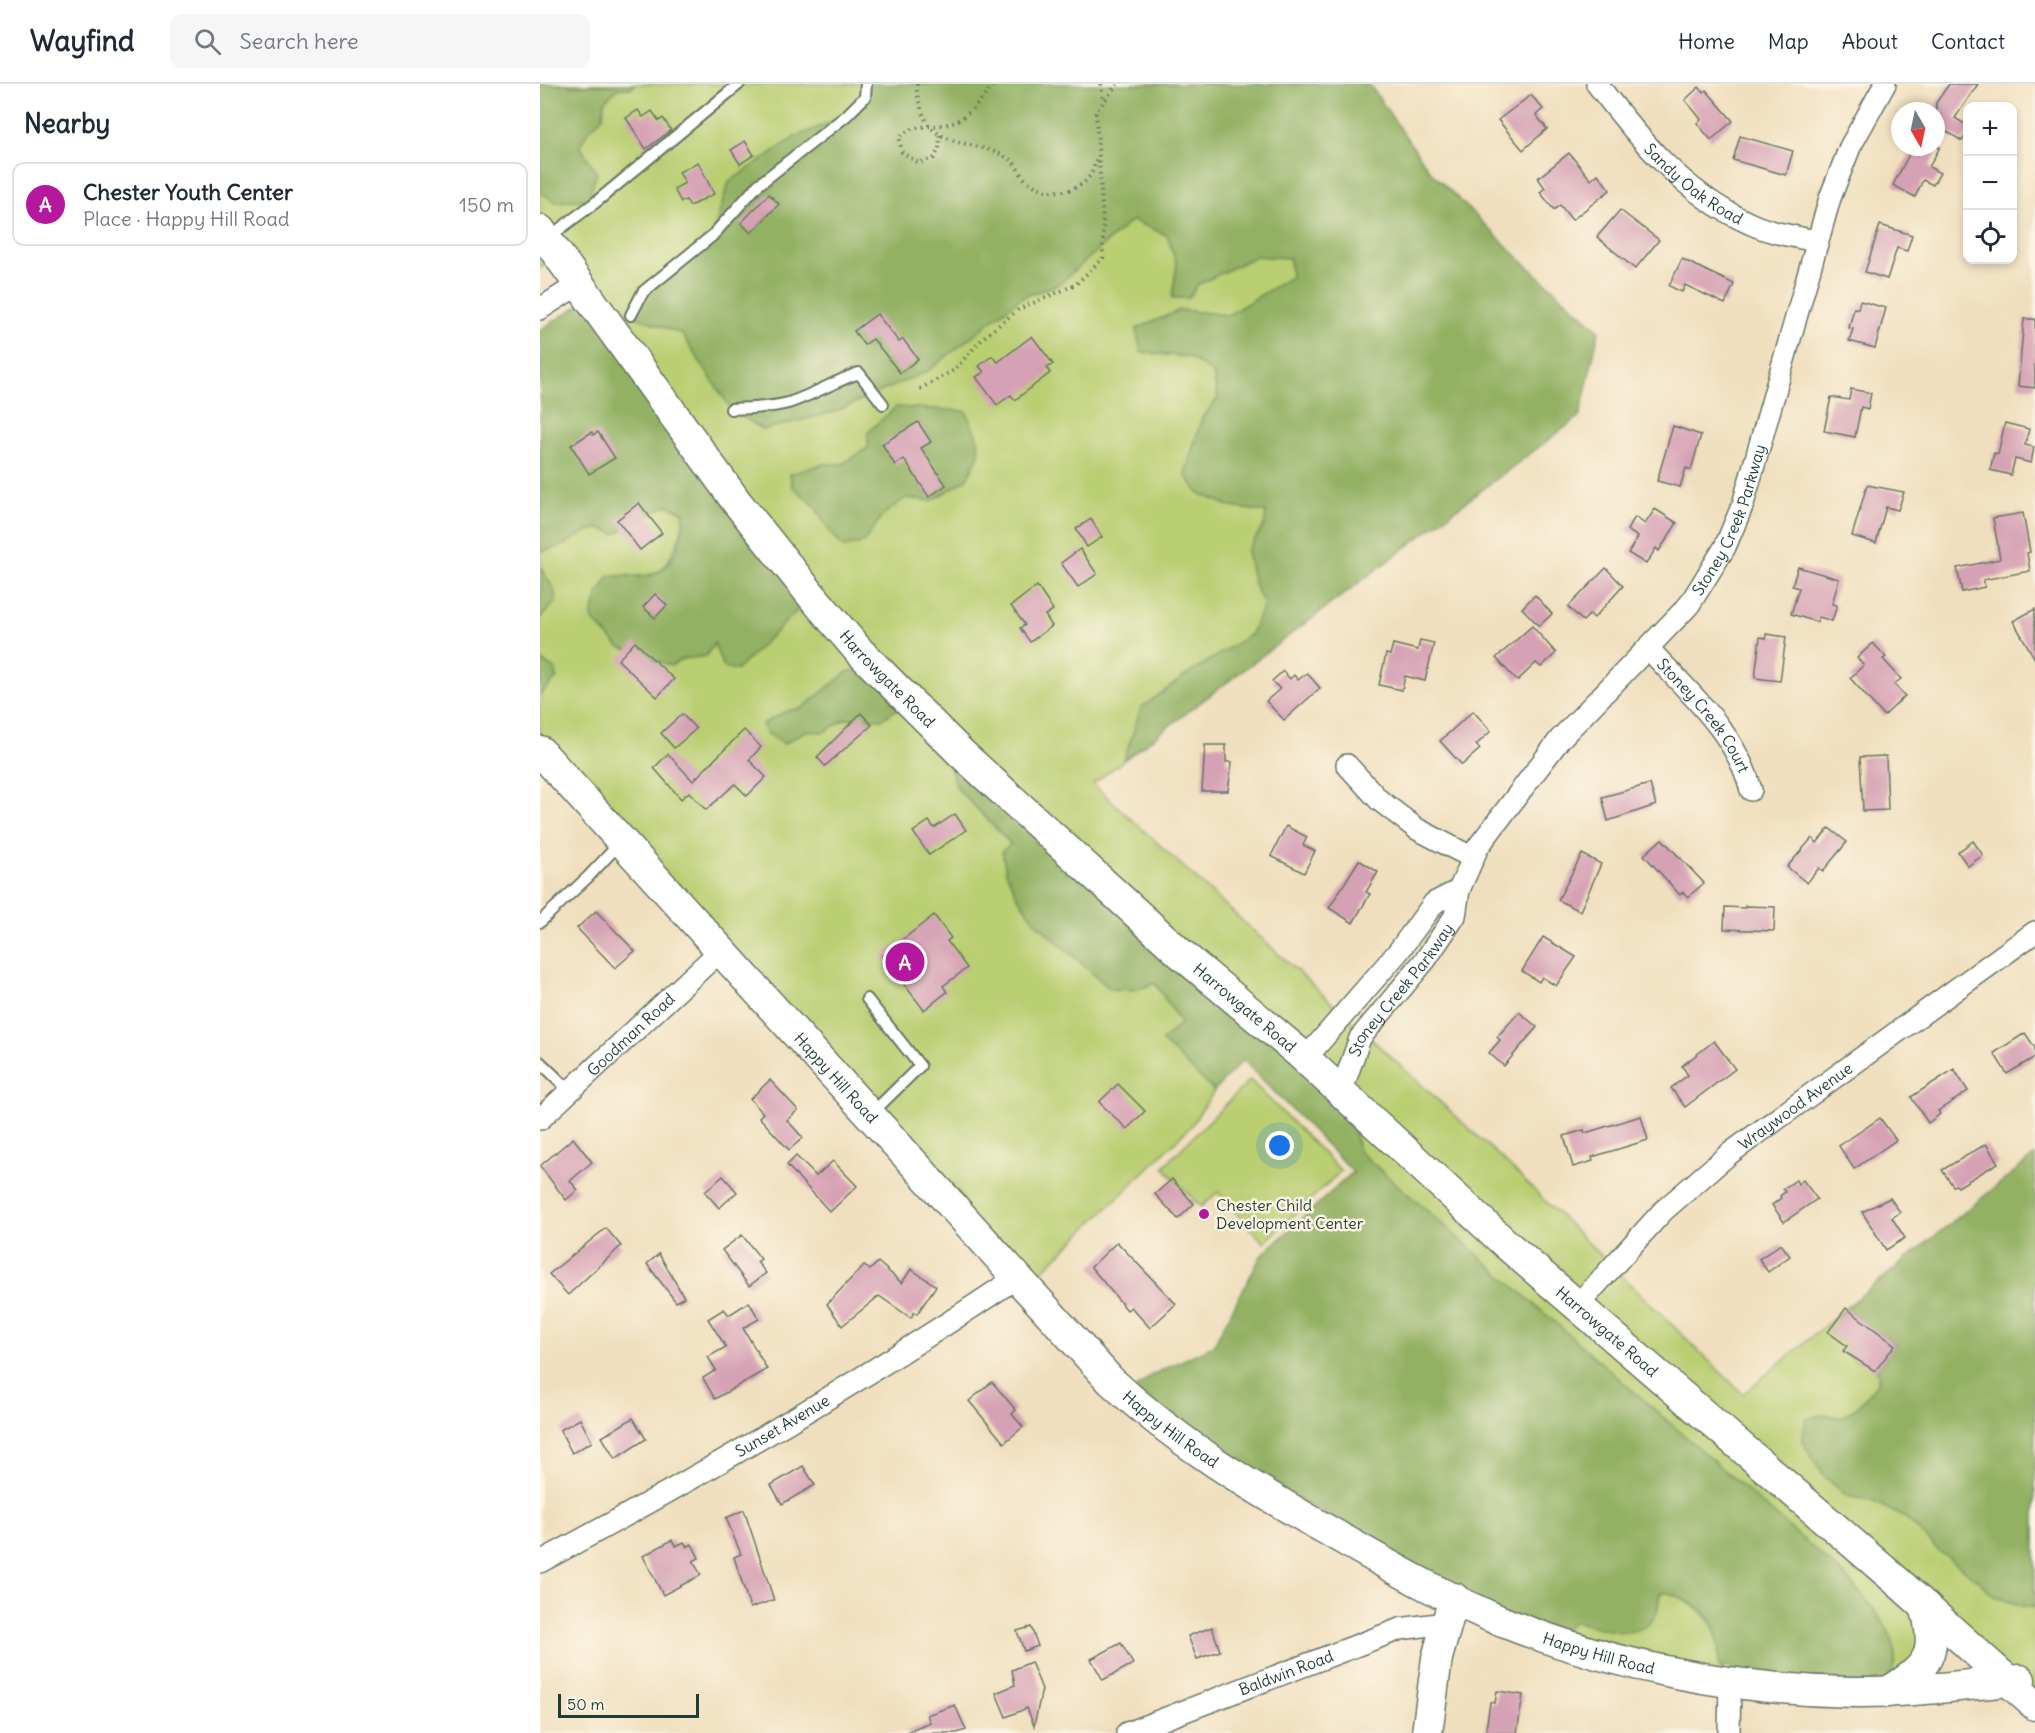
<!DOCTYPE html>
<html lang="en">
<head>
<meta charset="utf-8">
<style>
	body { margin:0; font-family:Delius,sans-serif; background:#f6f6f7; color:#1f2937 }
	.controls { position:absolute; right:18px; top:18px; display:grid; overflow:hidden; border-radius:12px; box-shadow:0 3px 9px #0003 }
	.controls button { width:54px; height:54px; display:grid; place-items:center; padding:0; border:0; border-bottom:2px solid #e0e1e3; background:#fff; color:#1f2937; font:30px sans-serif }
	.compass { position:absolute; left:1351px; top:18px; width:54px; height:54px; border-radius:50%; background:#fff; box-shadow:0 3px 9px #0003; rotate:171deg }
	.scale { position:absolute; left:18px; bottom:15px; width:141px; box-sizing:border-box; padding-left:6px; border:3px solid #1f3d34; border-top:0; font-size:16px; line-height:21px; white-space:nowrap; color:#1f3d34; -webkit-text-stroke:4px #fcf5e5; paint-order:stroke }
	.you { position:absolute; left:740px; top:1062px; width:21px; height:21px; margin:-15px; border:4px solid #fff; border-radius:50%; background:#1a73e8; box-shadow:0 0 0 9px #1a73e833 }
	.badge { display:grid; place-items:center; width:39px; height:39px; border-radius:50%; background:#b5179e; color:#fff; font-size:20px; font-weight:700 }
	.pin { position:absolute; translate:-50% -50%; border:3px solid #fff; box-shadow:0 2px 6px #0006 }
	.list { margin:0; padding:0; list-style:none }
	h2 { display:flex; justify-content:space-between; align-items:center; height:78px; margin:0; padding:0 24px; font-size:26px }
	h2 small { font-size:20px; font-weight:400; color:#747a83 }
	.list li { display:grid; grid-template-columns:39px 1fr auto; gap:18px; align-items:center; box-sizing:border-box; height:84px; margin:0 12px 12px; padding:0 12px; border:2px solid #e0e1e3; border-radius:12px }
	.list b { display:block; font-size:22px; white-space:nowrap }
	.list p { margin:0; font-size:20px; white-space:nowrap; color:#747a83 }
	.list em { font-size:20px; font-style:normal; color:#747a83 }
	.icon { flex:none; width:33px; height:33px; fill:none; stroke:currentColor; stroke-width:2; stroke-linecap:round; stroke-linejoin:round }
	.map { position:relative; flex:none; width:1495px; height:1649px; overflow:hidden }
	header { display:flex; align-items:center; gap:36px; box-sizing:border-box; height:84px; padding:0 30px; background:#fff; border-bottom:2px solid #e0e1e3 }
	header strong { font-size:28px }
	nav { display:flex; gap:33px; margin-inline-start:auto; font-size:21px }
	.search { width:420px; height:54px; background:#f6f6f7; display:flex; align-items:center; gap:15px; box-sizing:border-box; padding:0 21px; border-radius:12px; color:#747a83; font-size:22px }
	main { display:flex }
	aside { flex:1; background:#fff }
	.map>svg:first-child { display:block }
	.green { fill:#bace72; stroke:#6c8653; stroke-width:1.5 }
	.forest { fill:#93b164; stroke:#59774c; stroke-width:1.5 }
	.building { fill:#d5a1b4 }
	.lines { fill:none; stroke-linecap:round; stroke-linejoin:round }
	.lane-casing { stroke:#687664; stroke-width:14 }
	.street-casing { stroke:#687664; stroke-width:24 }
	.secondary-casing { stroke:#687664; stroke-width:33 }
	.path { stroke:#687664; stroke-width:4; stroke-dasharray:1.5 4.5; stroke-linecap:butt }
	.lane { stroke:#fff; stroke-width:10 }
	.street { stroke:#fff; stroke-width:21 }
	.secondary { stroke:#fff; stroke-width:30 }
	.poi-dot { fill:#b5179e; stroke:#fcf5e5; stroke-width:2 }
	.labels { text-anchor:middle; stroke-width:5; stroke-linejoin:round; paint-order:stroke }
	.street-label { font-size:16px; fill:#1f3d34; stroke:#fcf5e5 }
	.poi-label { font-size:16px; fill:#1f3d34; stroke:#fcf5e5; text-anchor:start }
</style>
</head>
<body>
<header>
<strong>Wayfind</strong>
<div class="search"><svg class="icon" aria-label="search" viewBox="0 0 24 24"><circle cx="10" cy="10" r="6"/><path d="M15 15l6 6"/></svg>Search here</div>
<nav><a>Home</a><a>Map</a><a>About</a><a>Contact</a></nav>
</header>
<main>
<aside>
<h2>Nearby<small></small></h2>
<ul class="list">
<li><span class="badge">A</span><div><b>Chester Youth Center</b><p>Place · Happy Hill Road</p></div><em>150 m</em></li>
</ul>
</aside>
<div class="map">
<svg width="1495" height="1649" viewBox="0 0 1495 1649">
	<rect width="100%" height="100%" fill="#fcf5e5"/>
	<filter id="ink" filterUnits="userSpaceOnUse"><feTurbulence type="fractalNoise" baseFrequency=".0167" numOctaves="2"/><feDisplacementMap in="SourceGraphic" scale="12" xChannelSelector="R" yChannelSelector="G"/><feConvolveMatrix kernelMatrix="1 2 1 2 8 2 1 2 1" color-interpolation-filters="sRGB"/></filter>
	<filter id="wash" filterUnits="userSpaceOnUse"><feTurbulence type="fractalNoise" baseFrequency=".008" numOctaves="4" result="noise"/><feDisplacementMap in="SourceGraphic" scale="24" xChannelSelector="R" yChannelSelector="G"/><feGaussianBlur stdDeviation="1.35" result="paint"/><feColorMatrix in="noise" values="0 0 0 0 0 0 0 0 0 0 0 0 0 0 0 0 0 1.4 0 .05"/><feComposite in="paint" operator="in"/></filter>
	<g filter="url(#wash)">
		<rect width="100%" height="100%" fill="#f0dfbe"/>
		<g class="green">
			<path d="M0,0H326L452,235L482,213L519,200L592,136L627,151L637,181L632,213L716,172L750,174L751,193L688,231L640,226L601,268L649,273L673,289L678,314L662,334L645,390L658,409L692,423L726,428L725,440L707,467L714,499L724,520L711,550L642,594L602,624L584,676L553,700L959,1072L1203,1310L1306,1224L1289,1248L1307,1262L1304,1268L1318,1278L1321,1276L1338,1287L1339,1298L1318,1323L1300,1334L1285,1330L1307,1412L1332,1417L1366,1434L1399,1467L1439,1497L1454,1512L1482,1522L1495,1523V1621L1392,1548L1348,1608L820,1068L802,1010L417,704L471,760L495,838L530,867L596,906L615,899L641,939L623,957L674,1007L651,1042L485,1204L0,669V534L16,517C11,495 0,492 0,468L26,460L40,448L63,444L127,421L143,428C144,441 142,447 137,459C124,489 117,495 83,491L142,575L166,572L174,559L183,582L272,512L18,172L0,184Z"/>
			<path d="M710,996L801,1087L724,1159L678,1108L661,1123L623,1083Z"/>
			<path d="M1130,1507C1182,1538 1174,1540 1184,1597L1022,1548L1034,1536L1052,1541L1117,1528L1120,1509Z"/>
		</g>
		<g class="forest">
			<path d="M0,0H28L30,2L95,0L92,4L77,5L64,18L63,33L48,47L40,62L57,89L48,115L16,118L0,108Z"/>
			<path d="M326,0H829L889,86L983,178L1059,246L1040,332L584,676L601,624L642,594L711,550L724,520L714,500L707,467L725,440L726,428L692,423L658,409L645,390L662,334L678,314L673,289L649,273L601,268L596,245L640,226L688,231L751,193L750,174L716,172L657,201L649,214H632L637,181L627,151L592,136L519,200L482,213L388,287L294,328L223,346L191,325L142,250L91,231L103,208L172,152L189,98L255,53L306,32L324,13Z"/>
			<path d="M49,215L272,512L197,586L183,583L174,559L166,572L142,575L131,582L79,563L51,534L57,512L69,492C83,491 99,495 112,491C135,483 145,449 143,428L127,421L75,450C53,439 46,448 27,459C20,464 9,464 0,468V246Z"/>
			<path d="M356,323L426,327L438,356L439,371L426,396L391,417L366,414L343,431L323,459L303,463L288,445L274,421L252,402L250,390L283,380H302L328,364V348Z"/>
			<path d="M0,484L14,505L16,517L0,534Z"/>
			<path d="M0,576L15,585L17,594L0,611Z"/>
			<path d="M336,583L370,617L342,635H305L284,648L265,647L244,660L228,650L222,640L247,627L262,624L307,588Z"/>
			<path d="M397,644L802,1010L820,1068L1306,1493C1326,1517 1369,1556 1351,1589C1348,1596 1341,1602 1337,1608L1179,1583C1178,1570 1179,1550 1173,1539C1166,1525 1135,1507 1120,1509C1118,1515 1119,1522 1117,1528C1101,1562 1059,1543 1034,1537L1022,1548L962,1537L587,1312L612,1291L673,1262L721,1172L813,1088L703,976L674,1007L622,957L641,939L615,899L596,906L570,905L495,838L479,815L466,788L462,767L471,760L417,704Z"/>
			<path d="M1495,1071V1523L1482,1522L1454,1512L1439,1497L1399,1467L1366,1434L1332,1417L1307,1412L1283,1391L1262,1357L1266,1335L1285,1330L1300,1334L1318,1323L1338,1298V1287H1335L1355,1261L1306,1224Z"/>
		</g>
		<g id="blocks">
			<g class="building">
				<path d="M1409,0H1438L1415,34L1428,42V48L1422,57L1396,41V19Z"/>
				<path d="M1159,3L1163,8L1166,6L1193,37L1171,56L1157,39L1161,35L1145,16Z"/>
				<path d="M991,11L1003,25L996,31L1007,45L983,66L958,36Z"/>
				<path d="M98,26L103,33L112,27L119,37L123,34L131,46L106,65L86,34Z"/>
				<path d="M1200,52L1253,67L1246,91L1193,76Z"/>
				<path d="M205,57L214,71L200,80L191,66Z"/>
				<path d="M1373,63H1400L1389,83L1400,89L1393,101L1383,96L1375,113L1353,101Z"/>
				<path d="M1029,69L1051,96L1058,90L1070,106L1032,136L1020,121L1014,126L1000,108L1005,104L998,94Z"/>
				<path d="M158,78L174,110L150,122L146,116L141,118L134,105L145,99L139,88Z"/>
				<path d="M229,110L239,120L211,149L201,139Z"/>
				<path d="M1080,126L1119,156L1095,185L1057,153Z"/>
				<path d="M1340,141L1372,151L1367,167L1357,164L1347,195L1325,188Z"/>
				<path d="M1142,175L1194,200L1185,220L1145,201L1142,208L1129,202Z"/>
				<path d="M1320,217L1346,224L1335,264L1309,257L1313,245L1309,244L1314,224L1318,225Z"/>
				<path d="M337,230L359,258L363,255L378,275L360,289L333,255L324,261L314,247Z"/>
				<path d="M1484,235H1495V304L1478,302Z"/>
				<path d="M492,252L513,280L507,284L510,289L475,316L471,311L457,321L436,293L444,288L439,282L452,272L458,278Z"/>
				<path d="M1311,305L1331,309L1328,325L1321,323L1315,353L1284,347L1291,313L1309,316Z"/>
				<path d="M378,338L391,358L381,364L406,401L389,413L364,375L355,381L342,360Z"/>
				<path d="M1465,339L1489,345L1485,361L1494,363L1491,379L1475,375L1471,391L1450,386L1454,369L1458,370Z"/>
				<path d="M1133,342L1161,351L1151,386L1146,384L1140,403L1117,397Z"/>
				<path d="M52,348L53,351L58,348L75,374L49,390L31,361Z"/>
				<path d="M1327,401L1364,408L1358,426L1346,423L1336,459L1312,452Z"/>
				<path d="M99,419L122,449L100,466L77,436Z"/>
				<path d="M1115,425L1137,439L1119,467L1116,464L1106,480L1088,469L1098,453L1087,446L1095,433L1105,440Z"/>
				<path d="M1483,429L1490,468L1487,469L1490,487L1443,496L1445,503L1422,508L1417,484L1460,475L1453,434Z"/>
				<path d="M551,435L562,453L547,463L536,445Z"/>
				<path d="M540,465L557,490L538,503L521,479Z"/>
				<path d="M1258,483L1299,495L1292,520L1297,521L1292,537L1279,533L1277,538L1251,530L1259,504L1252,502Z"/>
				<path d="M1066,484L1083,502L1054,534L1050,530L1043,537L1028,523Z"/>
				<path d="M497,502L513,526L505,531L512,542L490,558L480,544L485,541L471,522Z"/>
				<path d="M115,510L127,521L115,534L103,523Z"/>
				<path d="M995,511L1012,530L999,542L982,524Z"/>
				<path d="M1495,525V575L1473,537Z"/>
				<path d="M992,542L1016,569L1001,583L996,579L977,597L956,574Z"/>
				<path d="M1226,550L1246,553L1240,597L1215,594L1220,553L1226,554Z"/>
				<path d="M880,556L894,559L885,597L865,592L862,606L839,601L846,570L850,571L853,560L878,566Z"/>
				<path d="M95,558L134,595L117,613L78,576Z"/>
				<path d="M1333,559L1346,573L1343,575L1361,595L1354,600L1365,612L1344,632L1310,594L1324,581L1317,574Z"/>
				<path d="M743,587L750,595L754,591L758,596L767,589L780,604L744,636L726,617L740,605L732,597Z"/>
				<path d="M933,627L951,647L936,661L940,665L922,681L900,657Z"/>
				<path d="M321,629L332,641L285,682L277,673Z"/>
				<path d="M142,630L156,645L134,664L121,649Z"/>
				<path d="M204,646L221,663L209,676L226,693L207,712L195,700L166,726L149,708L141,715L114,684L128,670L153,697Z"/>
				<path d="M665,661H686V678H692L688,707H662Z"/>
				<path d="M1346,672L1348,726L1323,727L1320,673Z"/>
				<path d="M1110,700L1116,721L1068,737L1062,713Z"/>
				<path d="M415,730L426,746L389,771L373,748L389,737L394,744Z"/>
				<path d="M746,742L767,753L763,761L775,767L764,789L731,772Z"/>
				<path d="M1289,744L1307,758L1283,787L1279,784L1267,799L1247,783L1272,754L1277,759Z"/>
				<path d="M1122,755L1164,799L1148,813L1143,808L1140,811L1104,771Z"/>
				<path d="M1433,757L1443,771L1428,782L1418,768Z"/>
				<path d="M1042,770L1061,780L1040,827L1018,816Z"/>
				<path d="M819,776L838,788L826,808L830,810L813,839L789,824Z"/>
				<path d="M1205,822L1235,823L1234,847L1184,845L1185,823L1205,824Z"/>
				<path d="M56,827L95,867L75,884L37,844Z"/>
				<path d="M394,831L411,854L407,857L427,884L403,902L407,908L384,926L342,872Z"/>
				<path d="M1003,853L1036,873L1016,902L1002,893L999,898L982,887Z"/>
				<path d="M979,928L997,943L964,982L949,969L960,956L957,953Z"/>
				<path d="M1485,949L1495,964V973L1467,990L1454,969Z"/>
				<path d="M1174,957L1195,985L1145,1023L1131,1004L1148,991L1142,982Z"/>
				<path d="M1414,985L1428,1007L1398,1027L1400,1030L1388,1039L1371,1013Z"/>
				<path d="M230,996L258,1026L247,1036L263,1054L249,1066L219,1033L223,1029L210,1015Z"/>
				<path d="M578,1000L605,1027L587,1045L559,1018Z"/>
				<path d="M1101,1032L1108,1056L1052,1073L1053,1077L1033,1083L1024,1052L1044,1046L1045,1049Z"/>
				<path d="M1340,1034L1356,1056L1314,1085L1299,1062Z"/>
				<path d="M33,1054L52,1078L30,1097L38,1106L26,1116L0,1082Z"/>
				<path d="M1446,1060L1458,1079L1418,1103L1416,1101L1413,1102L1402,1086Z"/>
				<path d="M256,1072L276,1092L293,1077L317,1102L290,1128L247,1081Z"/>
				<path d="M183,1092L197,1108L179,1124L165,1108Z"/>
				<path d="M632,1095L654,1120L638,1135L615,1110Z"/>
				<path d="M1256,1096L1258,1100L1263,1096L1277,1115L1244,1138L1232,1121L1241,1114L1240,1112L1245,1108L1243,1105Z"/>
				<path d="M1350,1114L1360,1128L1352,1134L1365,1154L1346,1166L1322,1128Z"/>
				<path d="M66,1144L81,1162L28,1211L9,1190Z"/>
				<path d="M202,1151L221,1175L217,1178L226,1189L209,1202L182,1166Z"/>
				<path d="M577,1158L636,1220L610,1244L591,1223L587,1226L551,1183Z"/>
				<path d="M1241,1160L1250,1172L1228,1188L1219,1175Z"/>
				<path d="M119,1170L144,1213L136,1218L107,1180Z"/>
				<path d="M338,1178L362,1199L371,1185L396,1202L377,1230L374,1228L371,1234L339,1212L302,1242L287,1220L324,1181L330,1186Z"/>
				<path d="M209,1218L219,1235L203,1244L227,1285L175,1315L163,1294L176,1286L168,1273L186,1263L168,1235L184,1225L189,1231Z"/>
				<path d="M1306,1224L1355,1261L1335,1287L1303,1267L1307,1262L1288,1248Z"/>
				<path d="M452,1298L476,1326L472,1330L483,1343L464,1359L429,1317Z"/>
				<path d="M93,1334L106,1355L75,1375L62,1353Z"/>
				<path d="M40,1335L52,1358L32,1369L20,1346Z"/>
				<path d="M263,1382L275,1401L242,1420L231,1401Z"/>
				<path d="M204,1426L234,1516L210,1524L194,1473L201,1470L186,1434Z"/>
				<path d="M132,1456L136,1462L144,1458L147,1463L152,1460L159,1474L153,1477L161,1491L123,1511L103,1472Z"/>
				<path d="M491,1543L498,1562L484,1567L477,1547Z"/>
				<path d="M672,1543L680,1567L657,1575L648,1552Z"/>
				<path d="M581,1559L593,1580L563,1596L551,1575Z"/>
				<path d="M491,1578L502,1605L494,1642L487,1624L466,1633L456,1609L475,1601L472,1586Z"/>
				<path d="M957,1607L983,1611L977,1649H950L946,1646L950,1618L955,1619Z"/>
				<path d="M415,1621L426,1646L417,1649H364L390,1638L387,1631Z"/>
			</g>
		</g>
	</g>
	<g filter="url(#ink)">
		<use href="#blocks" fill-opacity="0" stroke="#687664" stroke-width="1.5"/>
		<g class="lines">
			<g class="lane-casing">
				<g id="lane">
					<path d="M9,153L56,118L199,0"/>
					<path d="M91,231L103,208L172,152L218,101L306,32L325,13L326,0"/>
					<path d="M191,325C211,324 230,324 248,319C273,311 295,297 319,289L343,320"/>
					<path d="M0,838L48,793L80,759"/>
					<path d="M327,915L380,982L332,1029"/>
					<path d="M0,978L29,1006"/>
				</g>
			</g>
			<g class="street-casing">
				<g id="street">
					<path id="s1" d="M1057,0C1099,55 1144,110 1209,139C1230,149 1253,152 1276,157"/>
					<path d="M0,225L39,200"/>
					<path id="s2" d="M1108,564C1147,607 1196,648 1211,706"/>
					<path d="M807,681L839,716L877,745L933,774"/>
					<path d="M765,975L858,868L894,819L919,806"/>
					<path id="s3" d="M801,1008L820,954L886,875L915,832L919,806L938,763L1020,655L1149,521L1185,463L1203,420L1290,114L1310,63L1345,0"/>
					<path id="s4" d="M0,1035L181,866"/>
					<path id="s5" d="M1037,1222L1123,1127L1189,1070L1495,848"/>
					<path id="s6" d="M0,1478C163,1391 323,1297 476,1194"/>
					<path id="s7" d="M587,1649L860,1545L905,1539"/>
					<path d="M1189,1649L1190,1597"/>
				</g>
			</g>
			<g class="secondary-casing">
				<g id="secondary">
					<path id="s8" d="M0,146L196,417L272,512L319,567L421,669L640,869L759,969L967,1161L1359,1499L1495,1621"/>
					<path id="s9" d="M0,667L571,1297C639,1360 708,1401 787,1446C844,1479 903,1513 963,1538C1073,1582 1194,1606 1312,1608C1368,1609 1425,1601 1480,1596"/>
					<path d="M1348,1608C1389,1582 1399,1571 1385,1522"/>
					<path d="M887,1649L897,1574L914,1514"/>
				</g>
			</g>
			<g class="path">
				<path d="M377,0C376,10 379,17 382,27C394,66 439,55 469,75C477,80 479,90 486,96C503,111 534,112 548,94C553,89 555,80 557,73"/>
				<path d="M561,0L563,17"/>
				<path d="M400,51L399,65L394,74L378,79L362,68L359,53C375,39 389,44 408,40C427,36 443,14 454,0"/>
				<path d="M380,305L414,286L444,253L479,225L535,201L563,174V138L556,29L577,0"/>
			</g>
			<use href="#lane" class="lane"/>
			<use href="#street" class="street"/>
			<use href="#secondary" class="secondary"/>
		</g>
	</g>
	<circle class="poi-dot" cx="664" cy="1130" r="6"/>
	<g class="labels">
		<g class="street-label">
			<text dy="6" stroke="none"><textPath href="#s1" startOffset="140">Sandy Oak Road</textPath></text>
			<text dy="6" stroke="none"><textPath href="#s3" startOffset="702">Stoney Creek Parkway</textPath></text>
			<text dy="6" stroke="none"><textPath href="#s8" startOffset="568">Harrowgate Road</textPath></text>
			<text dy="6" stroke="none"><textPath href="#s2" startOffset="88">Stoney Creek Court</textPath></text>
			<text dy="6" stroke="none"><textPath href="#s3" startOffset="120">Stoney Creek Parkway</textPath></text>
			<text dy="6" stroke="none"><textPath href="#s8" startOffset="1054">Harrowgate Road</textPath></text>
			<text dy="6" stroke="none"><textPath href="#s4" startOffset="124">Goodman Road</textPath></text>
			<text dy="6" stroke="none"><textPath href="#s9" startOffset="441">Happy Hill Road</textPath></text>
			<text dy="6" stroke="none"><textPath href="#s5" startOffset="297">Wraywood Avenue</textPath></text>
			<text dy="6" stroke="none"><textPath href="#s8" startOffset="1540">Harrowgate Road</textPath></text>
			<text dy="6" stroke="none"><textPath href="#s6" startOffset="278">Sunset Avenue</textPath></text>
			<text dy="6" stroke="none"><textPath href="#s9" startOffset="927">Happy Hill Road</textPath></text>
			<text dy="6" stroke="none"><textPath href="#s9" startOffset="1413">Happy Hill Road</textPath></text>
			<text dy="6" stroke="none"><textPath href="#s7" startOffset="170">Baldwin Road</textPath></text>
		</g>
		<g class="poi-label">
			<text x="676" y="1127">Chester Child<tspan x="676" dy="18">Development Center</tspan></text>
		</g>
	</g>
</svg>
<div class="controls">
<button>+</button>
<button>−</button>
<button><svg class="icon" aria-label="locate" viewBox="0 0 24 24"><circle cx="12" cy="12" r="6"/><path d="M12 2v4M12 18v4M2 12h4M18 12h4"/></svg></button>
</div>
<svg class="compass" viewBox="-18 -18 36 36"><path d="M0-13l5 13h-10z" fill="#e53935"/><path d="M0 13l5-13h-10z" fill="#747a83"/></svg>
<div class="scale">50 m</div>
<div class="you"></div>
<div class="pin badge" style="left:365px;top:878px">A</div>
</div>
</main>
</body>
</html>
